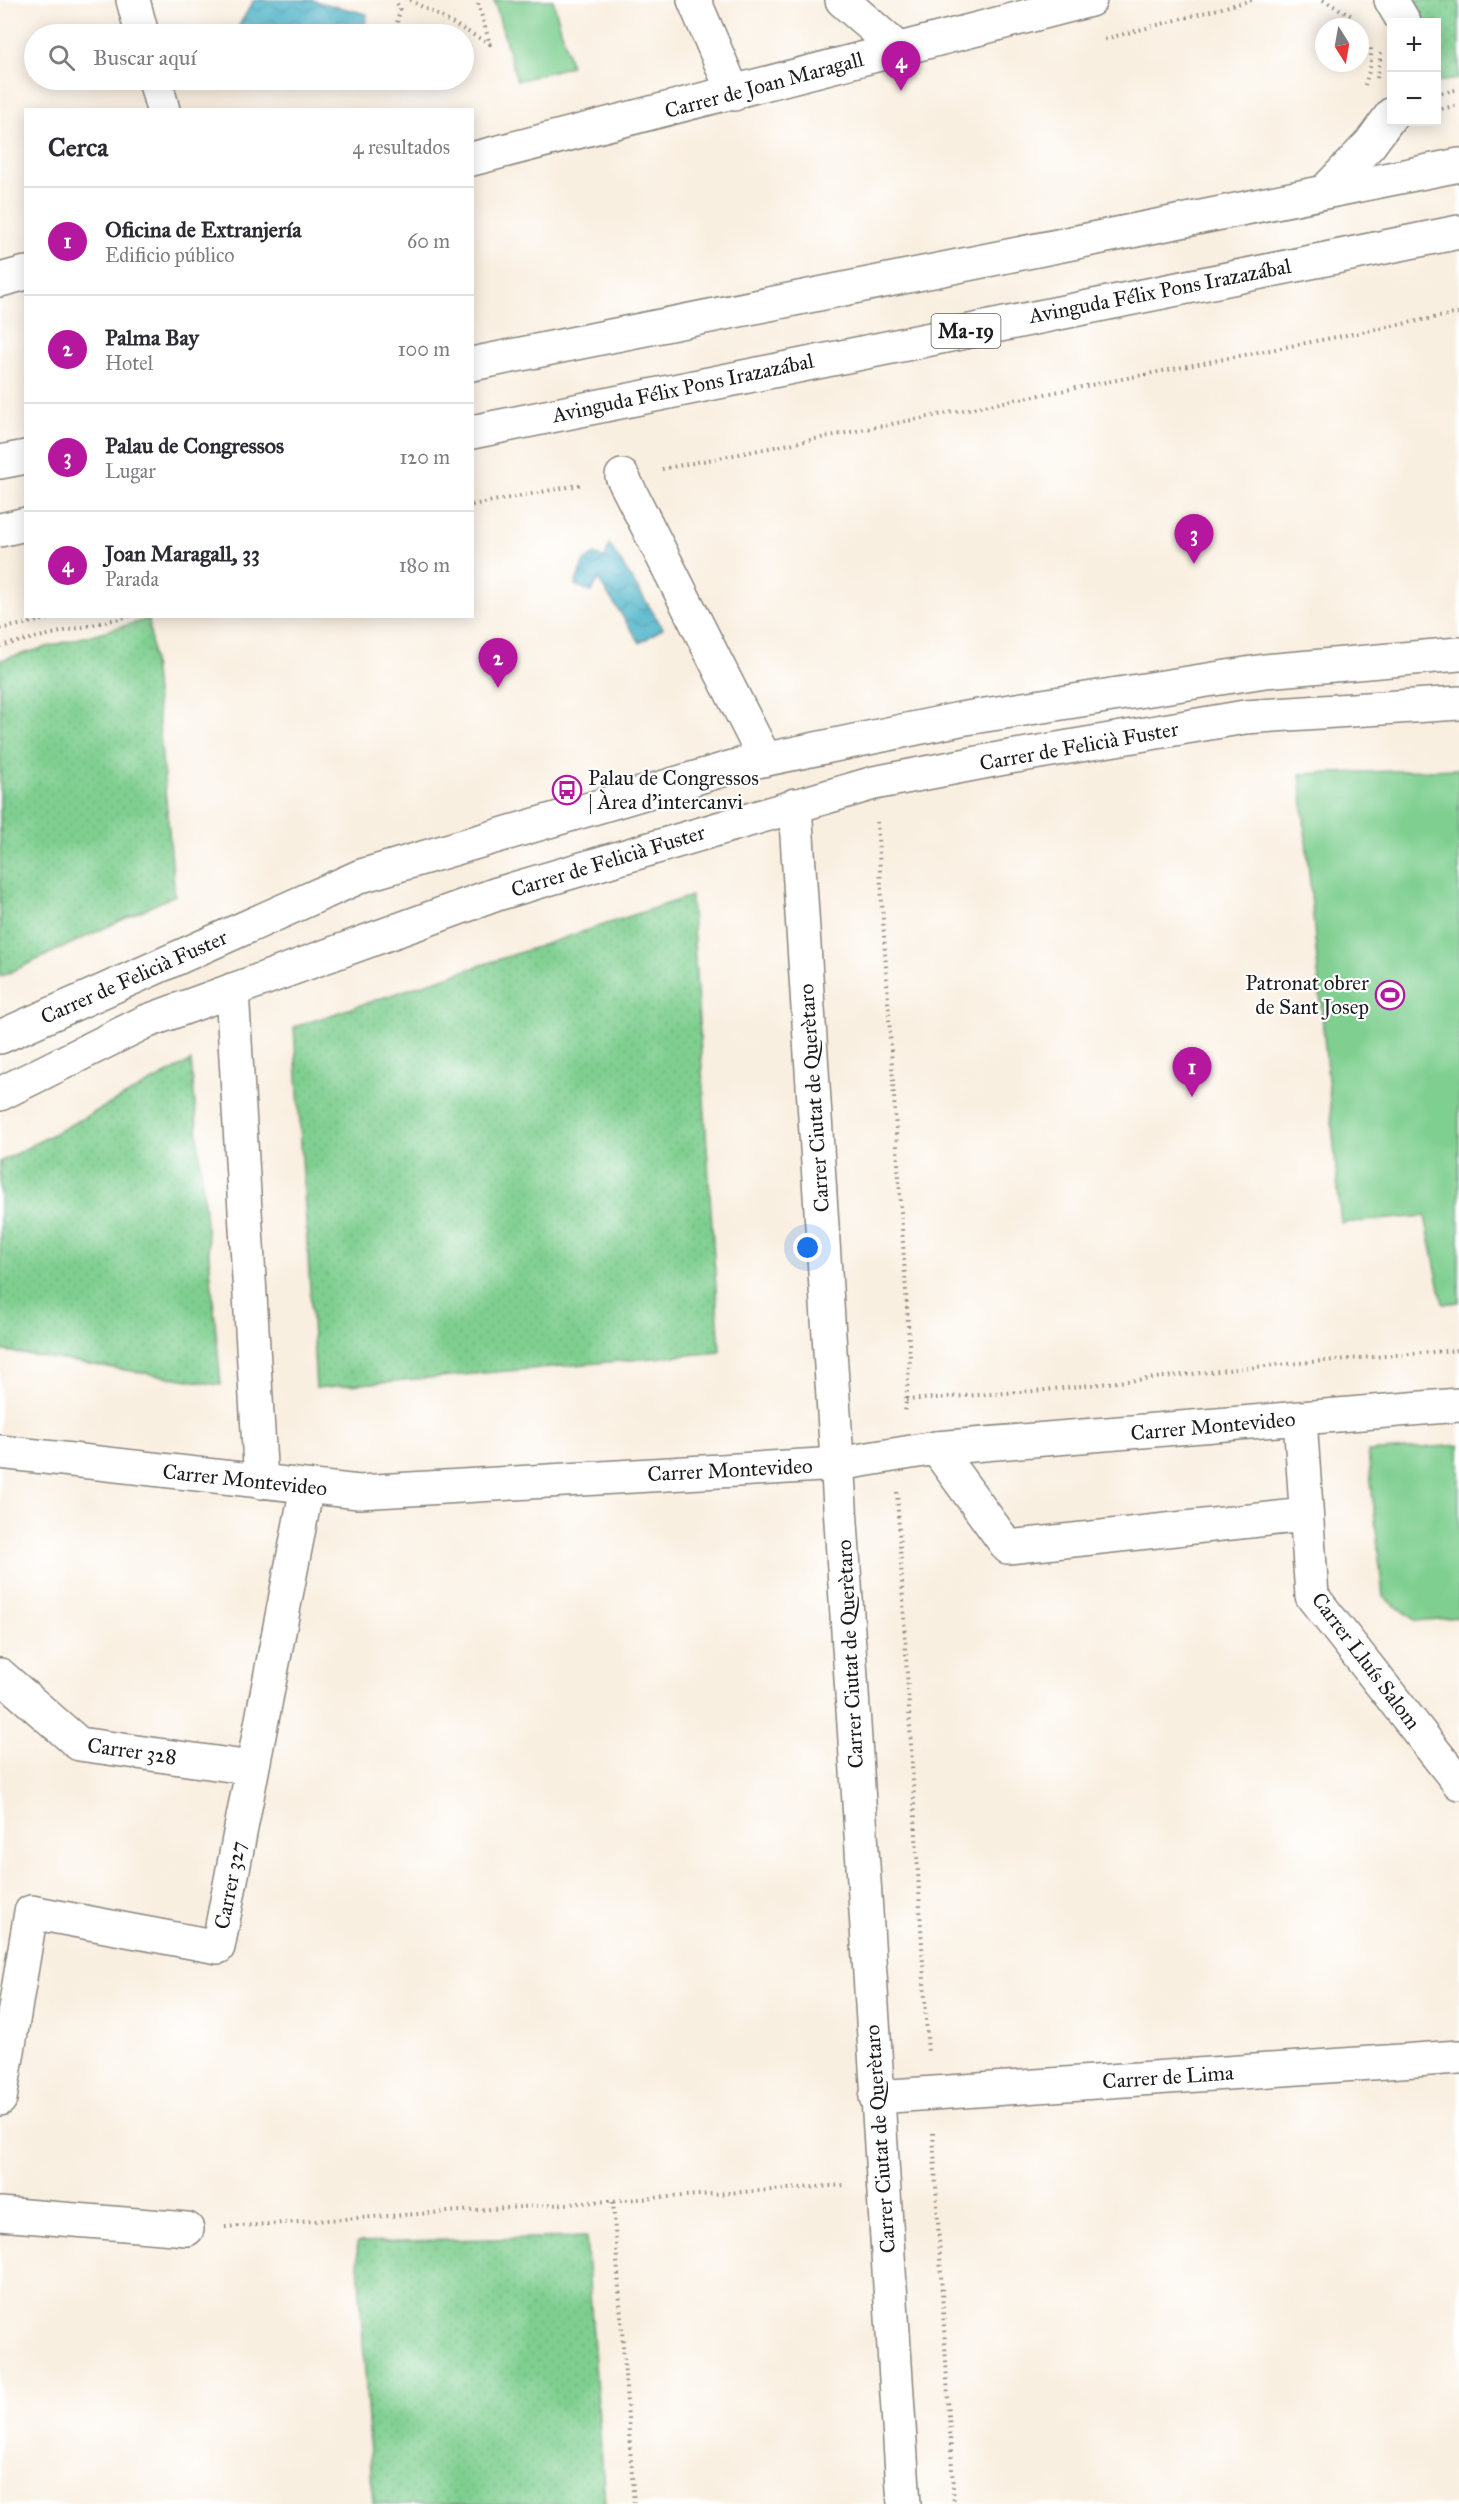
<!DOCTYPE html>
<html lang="es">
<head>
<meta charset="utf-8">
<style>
	body { margin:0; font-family:"IM FELL Great Primer",serif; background:#f7f7f7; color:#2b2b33 }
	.controls { position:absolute; right:18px; top:18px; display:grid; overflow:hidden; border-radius:0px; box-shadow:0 3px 15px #0003 }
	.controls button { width:54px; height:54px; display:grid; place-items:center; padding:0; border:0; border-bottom:2px solid #e1e1e2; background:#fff; color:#2b2b33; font:30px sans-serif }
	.compass { position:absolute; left:1315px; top:18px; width:54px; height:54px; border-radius:50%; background:#fff; box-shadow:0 3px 15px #0003; rotate:169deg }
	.you { position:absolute; left:808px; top:1248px; width:21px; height:21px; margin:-15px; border:4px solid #fff; border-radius:50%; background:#1a73e8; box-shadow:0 0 0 9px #1a73e833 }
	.badge { display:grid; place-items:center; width:39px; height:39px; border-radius:50%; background:#b5179e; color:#fff; font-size:20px; font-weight:700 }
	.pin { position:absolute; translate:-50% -50px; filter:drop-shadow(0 2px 3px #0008) }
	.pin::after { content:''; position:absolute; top:32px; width:21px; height:18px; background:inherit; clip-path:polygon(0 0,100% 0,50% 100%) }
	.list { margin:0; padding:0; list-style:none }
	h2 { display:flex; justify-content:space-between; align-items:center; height:78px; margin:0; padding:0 24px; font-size:26px }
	h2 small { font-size:20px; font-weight:400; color:#7c7c81 }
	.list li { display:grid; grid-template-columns:39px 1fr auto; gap:18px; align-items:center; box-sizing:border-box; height:108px; padding:0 24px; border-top:2px solid #e1e1e2 }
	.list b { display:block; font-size:22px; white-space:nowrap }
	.list p { margin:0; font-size:20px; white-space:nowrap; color:#7c7c81 }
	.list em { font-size:20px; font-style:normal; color:#7c7c81 }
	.icon { flex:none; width:33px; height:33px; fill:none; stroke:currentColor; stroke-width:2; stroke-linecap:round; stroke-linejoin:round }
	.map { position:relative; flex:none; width:1459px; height:2504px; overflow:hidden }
	.search { position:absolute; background:#fff; box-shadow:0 3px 15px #0003; left:24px; top:24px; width:450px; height:66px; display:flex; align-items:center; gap:15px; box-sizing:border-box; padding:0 21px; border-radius:33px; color:#7c7c81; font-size:22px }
	.panel { position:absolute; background:#fff; box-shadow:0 3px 15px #0003; left:24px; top:108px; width:450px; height:510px; border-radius:0px }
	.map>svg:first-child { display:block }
	.grass { fill:url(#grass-dots); stroke:#4e7656; stroke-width:1.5 }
	.garden { fill:#7fcf90; stroke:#4e7656; stroke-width:1.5 }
	.water { fill:url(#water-waves); stroke:#326772; stroke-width:1.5 }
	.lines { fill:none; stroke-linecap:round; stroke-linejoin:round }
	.minor-casing { stroke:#8a867e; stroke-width:36 }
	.highway-casing { stroke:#8a867e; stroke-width:36 }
	.path { stroke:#8a867e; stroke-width:4; stroke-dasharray:1.5 4.5; stroke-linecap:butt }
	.minor { stroke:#fff; stroke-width:33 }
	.highway { stroke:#fff; stroke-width:33 }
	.labels { text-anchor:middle; stroke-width:4.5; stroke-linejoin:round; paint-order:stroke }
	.shield { fill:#fff; stroke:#606060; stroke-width:1.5 }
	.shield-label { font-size:20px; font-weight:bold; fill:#1c1c1c }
	.street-label { font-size:21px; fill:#1c1c1c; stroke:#fff }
	.poi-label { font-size:21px; fill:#1c1c1c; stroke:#fff; text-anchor:start }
</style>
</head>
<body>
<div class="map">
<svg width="1459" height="2504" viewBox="0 0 1459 2504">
	<defs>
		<pattern id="grass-dots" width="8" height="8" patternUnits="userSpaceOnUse" patternTransform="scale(1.5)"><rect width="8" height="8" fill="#7fcf90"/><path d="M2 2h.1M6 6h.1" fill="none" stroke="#6db17c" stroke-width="1.8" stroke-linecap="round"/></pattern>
		<pattern id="water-waves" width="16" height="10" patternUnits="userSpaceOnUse" patternTransform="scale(1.5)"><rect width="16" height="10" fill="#49b2c8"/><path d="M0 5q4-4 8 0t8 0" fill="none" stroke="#3c90a2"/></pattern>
	</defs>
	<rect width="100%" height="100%" fill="#fff"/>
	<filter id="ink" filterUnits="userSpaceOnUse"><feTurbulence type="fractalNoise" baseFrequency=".0167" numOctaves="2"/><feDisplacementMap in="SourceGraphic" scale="12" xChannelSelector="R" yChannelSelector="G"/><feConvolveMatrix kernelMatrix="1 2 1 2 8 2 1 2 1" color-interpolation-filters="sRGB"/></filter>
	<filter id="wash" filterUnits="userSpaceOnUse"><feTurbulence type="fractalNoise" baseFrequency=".008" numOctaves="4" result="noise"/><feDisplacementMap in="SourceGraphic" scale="24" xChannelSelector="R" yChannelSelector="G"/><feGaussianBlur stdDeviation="1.35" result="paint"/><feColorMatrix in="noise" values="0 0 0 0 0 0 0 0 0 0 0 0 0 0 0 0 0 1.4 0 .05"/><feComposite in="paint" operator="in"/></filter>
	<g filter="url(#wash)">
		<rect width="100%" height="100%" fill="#f9efe0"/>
		<g class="grass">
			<path d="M1415,0H1459V79L1437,82L1436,22H1423Z"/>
			<path d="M149,619L175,895L0,977V660Z"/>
			<path d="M691,896L720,1352L316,1388L294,1027Z"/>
			<path d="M191,1061L221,1385L0,1350V1162Z"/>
			<path d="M586,2237L605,2504H373L357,2242Z"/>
		</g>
		<g class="garden">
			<path d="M494,0H553L571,66L517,81Z"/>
			<path d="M1459,769V1302L1443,1304L1425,1216L1341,1223L1300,774Z"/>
			<path d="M1459,1445V1617L1417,1621L1383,1597L1368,1452Z"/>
		</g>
		<g class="water">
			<path d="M254,0H311L367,14L365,27L338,34H234Z"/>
			<path d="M609,544L663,628L640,643L598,579L592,592L575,585L584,561L594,554L605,559Z"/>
		</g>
	</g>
	<g filter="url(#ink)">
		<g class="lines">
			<g class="minor-casing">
				<g id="minor">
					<path d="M133,0L142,34"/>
					<path d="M694,0L734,94"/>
					<path d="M842,0L899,50"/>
					<path d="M155,80L163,110"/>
					<path d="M472,159L1090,0"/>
					<path d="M0,280L26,273"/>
					<path d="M622,476L765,759"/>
					<path d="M795,805L904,2504"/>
					<path d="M232,990L261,1482"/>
					<path d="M0,1037L361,876L743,764L960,719L1265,671L1459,654"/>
					<path d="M0,1094L145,1022L497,894L874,783L1004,758L1245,717L1459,703"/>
					<path d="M1300,1419L1312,1596L1459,1783"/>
					<path d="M936,1448L1008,1547L1305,1515"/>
					<path d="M0,1452L359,1492L838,1464L936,1448L1459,1405"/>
					<path d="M0,1675L79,1744L252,1768"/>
					<path d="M876,2097L1459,2057"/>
					<path d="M0,2099L31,1912L218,1947L307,1487"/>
					<path d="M0,2214L187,2229"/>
				</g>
			</g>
			<g class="highway-casing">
				<g id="highway">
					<path d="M1391,0L1404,22"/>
					<path d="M1327,189L1370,144L1392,114"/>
					<path d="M472,364L1459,165"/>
					<path d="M472,432L1459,232"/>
					<path d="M0,462L26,457"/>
					<path d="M0,530L26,524"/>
				</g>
			</g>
			<g class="path">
				<path d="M410,0L490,44L477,0"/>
				<path d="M1323,0L1354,17"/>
				<path d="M395,34L400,9L395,0"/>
				<path d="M1105,39L1252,0"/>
				<path d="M1377,78L1381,53"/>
				<path d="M380,80L393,90"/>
				<path d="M1365,85L1371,65V45"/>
				<path d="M1436,94L1459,89"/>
				<path d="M1436,110L1459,105"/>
				<path d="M662,469L1459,313"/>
				<path d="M472,505L584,484"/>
				<path d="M0,629L62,616"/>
				<path d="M0,646L130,616"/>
				<path d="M877,822L910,1357L905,1413"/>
				<path d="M906,1400L1035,1391L1274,1365L1459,1350"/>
				<path d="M897,1492L928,2054"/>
				<path d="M933,2133L954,2504"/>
				<path d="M613,2202L634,2504"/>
				<path d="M225,2227L846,2185"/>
			</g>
			<use href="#minor" class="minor"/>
			<use href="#highway" class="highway"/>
		</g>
	</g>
	<defs>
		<g id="bus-ring" transform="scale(1.5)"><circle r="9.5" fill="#fff" stroke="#b5179e" stroke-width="1.5"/><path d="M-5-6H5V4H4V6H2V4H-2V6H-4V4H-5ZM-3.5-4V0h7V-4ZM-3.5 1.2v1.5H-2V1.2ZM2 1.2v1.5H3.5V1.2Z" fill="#b5179e"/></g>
		<g id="stadium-ring" transform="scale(1.5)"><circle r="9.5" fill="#fff" stroke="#b5179e" stroke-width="1.5"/><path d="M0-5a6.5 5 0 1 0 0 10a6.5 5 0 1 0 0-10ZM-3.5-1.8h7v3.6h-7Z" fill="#b5179e"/></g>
	</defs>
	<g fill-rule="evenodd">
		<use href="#bus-ring" x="567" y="790"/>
		<use href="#stadium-ring" x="1390" y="995"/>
	</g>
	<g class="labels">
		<rect class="shield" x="931.5" y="314" width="69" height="34" rx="4.5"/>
		<g class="shield-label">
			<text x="966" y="338">Ma-19</text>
		</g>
		<g class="street-label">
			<text transform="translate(764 85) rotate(-15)" y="7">Carrer de Joan Maragall</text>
			<text transform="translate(1160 291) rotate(-11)" y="7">Avinguda Félix Pons Irazazábal</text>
			<text transform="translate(683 388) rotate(-12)" y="7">Avinguda Félix Pons Irazazábal</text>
			<text transform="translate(1079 746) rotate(-10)" y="7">Carrer de Felicià Fuster</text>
			<text transform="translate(608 861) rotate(-17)" y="7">Carrer de Felicià Fuster</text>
			<text transform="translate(134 977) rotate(-24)" y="7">Carrer de Felicià Fuster</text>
			<text transform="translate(814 1098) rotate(-94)" y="7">Carrer Ciutat de Querètaro</text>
			<text transform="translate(1213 1426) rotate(-5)" y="7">Carrer Montevideo</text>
			<text transform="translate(730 1470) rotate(-3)" y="7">Carrer Montevideo</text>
			<text transform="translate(245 1480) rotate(6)" y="7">Carrer Montevideo</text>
			<text transform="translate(850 1654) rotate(-93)" y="7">Carrer Ciutat de Querètaro</text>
			<text transform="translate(1366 1661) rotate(53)" y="7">Carrer Lluís Salom</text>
			<text transform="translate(132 1751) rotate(8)" y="7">Carrer 328</text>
			<text transform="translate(230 1885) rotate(-79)" y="7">Carrer 327</text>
			<text transform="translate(1168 2077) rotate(-4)" y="7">Carrer de Lima</text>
			<text transform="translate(880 2139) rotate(-94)" y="7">Carrer Ciutat de Querètaro</text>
		</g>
		<g class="poi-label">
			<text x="588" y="785">Palau de Congressos<tspan x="588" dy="24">| Àrea d'intercanvi</tspan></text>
			<text x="1369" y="990" text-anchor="end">Patronat obrer<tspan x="1369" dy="24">de Sant Josep</tspan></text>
		</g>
	</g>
</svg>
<div class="controls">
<button>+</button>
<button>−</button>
</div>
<svg class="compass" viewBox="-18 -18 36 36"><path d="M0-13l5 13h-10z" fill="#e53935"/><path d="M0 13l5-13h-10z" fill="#7c7c81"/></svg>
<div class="you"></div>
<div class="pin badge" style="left:1192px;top:1097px">1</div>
<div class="pin badge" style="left:498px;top:688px">2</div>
<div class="pin badge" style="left:1194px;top:564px">3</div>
<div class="pin badge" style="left:901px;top:91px">4</div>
<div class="search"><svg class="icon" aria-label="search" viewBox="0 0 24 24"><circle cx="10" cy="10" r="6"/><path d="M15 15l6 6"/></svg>Buscar aquí</div>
<section class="panel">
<h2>Cerca<small>4 resultados</small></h2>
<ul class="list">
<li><span class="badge">1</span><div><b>Oficina de Extranjería</b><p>Edificio público</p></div><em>60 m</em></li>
<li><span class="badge">2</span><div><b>Palma Bay</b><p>Hotel</p></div><em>100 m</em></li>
<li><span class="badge">3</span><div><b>Palau de Congressos</b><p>Lugar</p></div><em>120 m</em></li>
<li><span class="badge">4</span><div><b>Joan Maragall, 33</b><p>Parada</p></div><em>180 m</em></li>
</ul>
</section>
</div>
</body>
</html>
